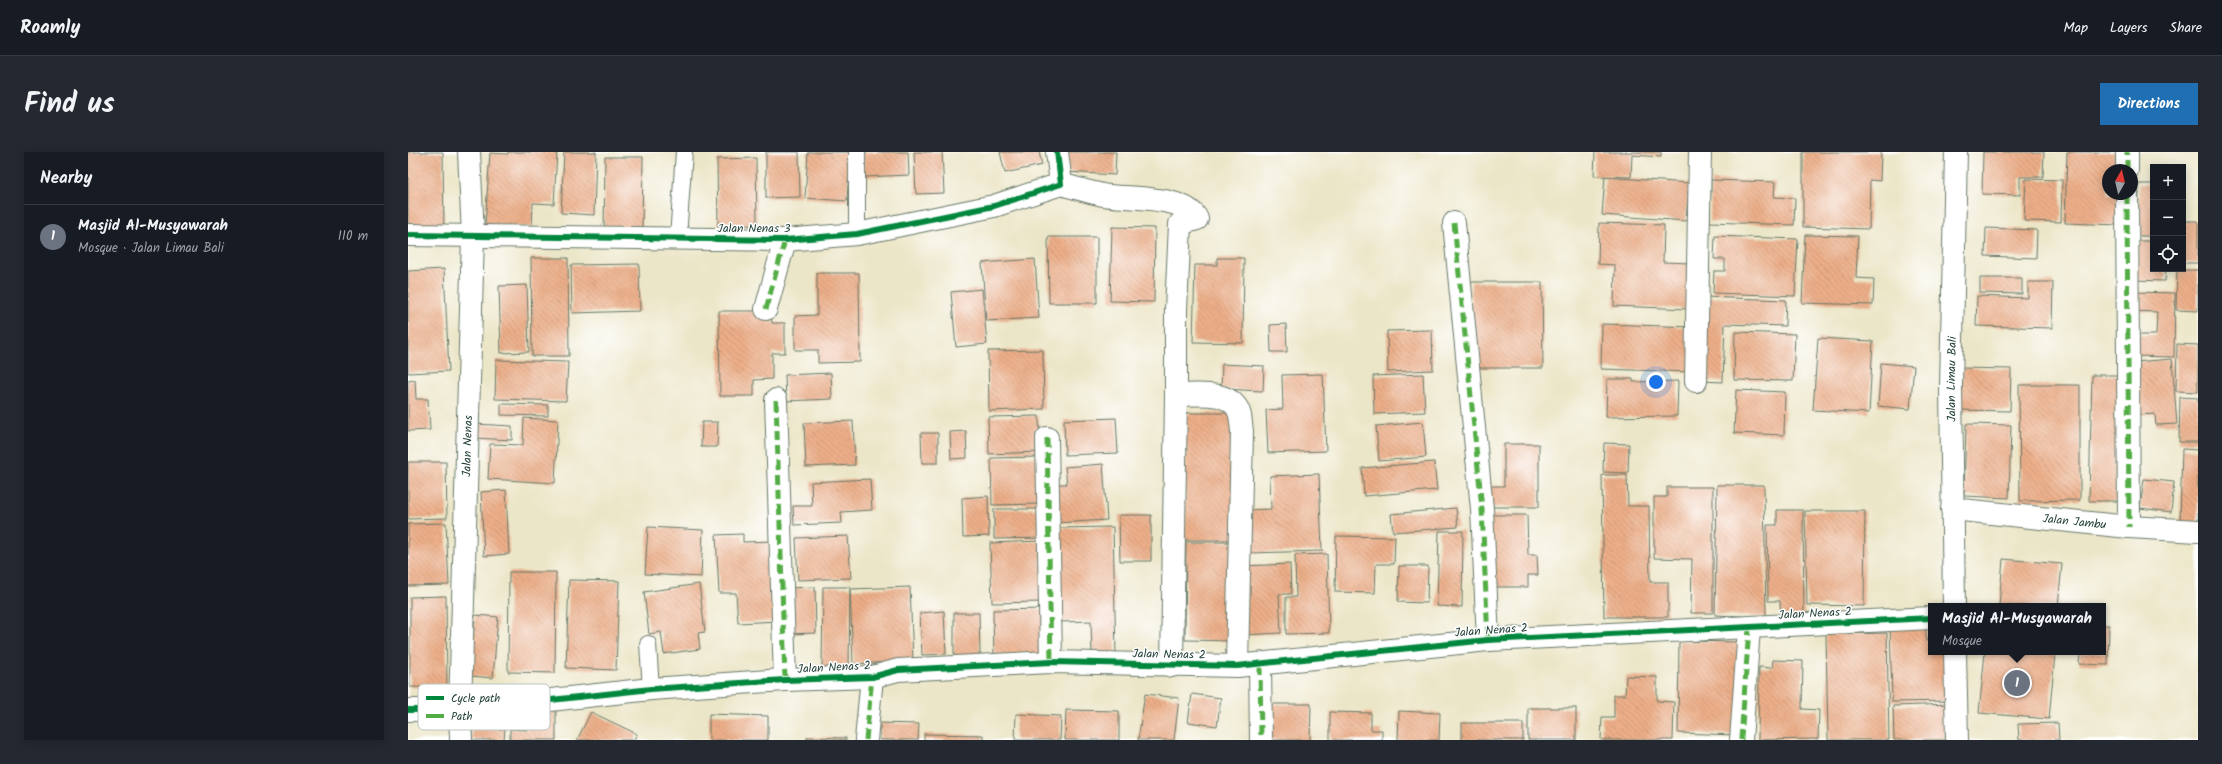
<!DOCTYPE html>
<html lang="en">
<head>
<meta charset="utf-8">
<style>
	body { margin:0; font-family:Kalam,sans-serif; background:#242831; color:#f1f3f6 }
	.controls { position:absolute; right:12px; top:12px; display:grid; overflow:hidden; border-radius:0px; box-shadow:0 2px 10px #0003 }
	.controls button { width:36px; height:36px; display:grid; place-items:center; padding:0; border:0; border-bottom:1px solid #363941; background:#171b24; color:#f1f3f6; font:20px sans-serif }
	.compass { position:absolute; left:1694px; top:12px; width:36px; height:36px; border-radius:50%; background:#171b24; box-shadow:0 2px 10px #0003; rotate:8deg }
	.you { position:absolute; left:1248px; top:230px; width:14px; height:14px; margin:-10px; border:3px solid #fff; border-radius:50%; background:#1a73e8; box-shadow:0 0 0 6px #1a73e833 }
	.badge { display:grid; place-items:center; width:26px; height:26px; border-radius:50%; background:#1f6fb2; color:#fff; font-size:13px; font-weight:700 }
	.pin { position:absolute; translate:-50% -50%; border:2px solid #fff; box-shadow:0 1px 4px #0006 }
	.popup { position:absolute; left:1520px; top:451px; width:178px; height:52px; box-sizing:border-box; display:grid; place-content:center; border-radius:0px; background:#171b24; filter:drop-shadow(0 1px 3px #0005); font-size:13px; white-space:nowrap; color:#9ea1a6 }
	.popup b { font-size:15px; color:#f1f3f6 }
	.popup::after { content:''; position:absolute; left:50%; top:100%; margin-left:-8px; border:8px solid transparent; border-top-color:#171b24 }
	.list { margin:0; padding:0; list-style:none }
	h2 { display:flex; justify-content:space-between; align-items:center; height:52px; margin:0; padding:0 16px; font-size:17px }
	h2 small { font-size:13px; font-weight:400; color:#9ea1a6 }
	.list li { display:grid; grid-template-columns:26px 1fr auto; gap:12px; align-items:center; box-sizing:border-box; height:64px; padding:0 16px; border-top:1px solid #363941 }
	.list b { display:block; font-size:15px; white-space:nowrap }
	.list p { margin:0; font-size:13px; white-space:nowrap; color:#9ea1a6 }
	.list em { font-size:13px; font-style:normal; color:#9ea1a6 }
	.icon { flex:none; width:22px; height:22px; fill:none; stroke:currentColor; stroke-width:2; stroke-linecap:round; stroke-linejoin:round }
	.map { position:relative; flex:none; width:1790px; height:588px; overflow:hidden; border-radius:0px }
	header { display:flex; align-items:center; gap:24px; box-sizing:border-box; height:56px; padding:0 20px; background:#171b24; border-bottom:1px solid #363941 }
	header strong { font-size:19px }
	nav { display:flex; gap:22px; margin-inline-start:auto; font-size:14px }
	.intro { display:flex; align-items:center; justify-content:space-between; box-sizing:border-box; height:96px; padding:0 24px }
	h1 { margin:0; font-size:28px }
	.button { padding:10px 18px; border-radius:0px; background:#1f6fb2; color:#fff; font-size:14px; font-weight:700 }
	main { display:flex; gap:24px; padding:0 24px }
	aside { flex:1; background:#171b24; border-radius:0px; box-shadow:0 2px 10px #0003 }
	.map>svg:first-child { display:block }
	.building { fill:url(#building-back-hatch) }
	.lines { fill:none; stroke-linecap:round; stroke-linejoin:round }
	.lane-casing { stroke:#677868; stroke-width:18 }
	.street-casing { stroke:#677868; stroke-width:24 }
	.lane { stroke:#fff; stroke-width:16 }
	.street { stroke:#fff; stroke-width:22 }
	.quiet { stroke:#52ad45; stroke-width:5; stroke-dasharray:10 5; stroke-linecap:butt }
	.cycleway-casing { stroke:#fff; stroke-width:8 }
	.cycleway { stroke:#00873e; stroke-width:6 }
	.labels { text-anchor:middle; stroke-width:3; stroke-linejoin:round; paint-order:stroke }
	.street-label { font-size:12px; fill:#1f3d34; stroke:#fff }
	.key { fill:#fff; stroke:#bcc5c2; stroke-width:1 }
	.key-label { font-size:11px; fill:#1f3d34 }
</style>
</head>
<body>
<header>
<strong>Roamly</strong>
<nav><a>Map</a><a>Layers</a><a>Share</a></nav>
</header>
<div class="intro"><h1>Find us</h1><a class="button">Directions</a></div>
<main>
<aside>
<h2>Nearby<small></small></h2>
<ul class="list">
<li><span class="badge" style="background:#6b7280">1</span><div><b>Masjid Al-Musyawarah</b><p>Mosque · Jalan Limau Bali</p></div><em>110 m</em></li>
</ul>
</aside>
<div class="map">
<svg width="1790" height="588" viewBox="0 0 1790 588">
	<defs>
		<pattern id="building-back-hatch" width="6" height="6" patternUnits="userSpaceOnUse"><rect width="6" height="6" fill="#edaf89"/><path d="M-1 5l2 2M0 0l6 6M5-1l2 2" fill="none" stroke="#bf9071"/></pattern>
	</defs>
	<rect width="100%" height="100%" fill="#fff"/>
	<filter id="ink" filterUnits="userSpaceOnUse"><feTurbulence type="fractalNoise" baseFrequency=".025" numOctaves="2"/><feDisplacementMap in="SourceGraphic" scale="8" xChannelSelector="R" yChannelSelector="G"/><feConvolveMatrix kernelMatrix="1 2 1 2 8 2 1 2 1" color-interpolation-filters="sRGB"/></filter>
	<filter id="wash" filterUnits="userSpaceOnUse"><feTurbulence type="fractalNoise" baseFrequency=".012" numOctaves="4" result="noise"/><feDisplacementMap in="SourceGraphic" scale="16" xChannelSelector="R" yChannelSelector="G"/><feGaussianBlur stdDeviation="0.9" result="paint"/><feColorMatrix in="noise" values="0 0 0 0 0 0 0 0 0 0 0 0 0 0 0 0 0 1.4 0 .05"/><feComposite in="paint" operator="in"/></filter>
	<g filter="url(#wash)">
		<rect width="100%" height="100%" fill="#ece6c8"/>
		<g id="blocks">
			<g class="building">
				<path d="M0,0H35L36,80L0,81Z"/>
				<path d="M100,0H149L146,52L125,51L124,75L77,73L82,1L100,2Z"/>
				<path d="M156,0H188L186,63L153,61Z"/>
				<path d="M358,0H391L392,45L358,46Z"/>
				<path d="M400,0H442L439,49L397,46Z"/>
				<path d="M455,0H500L501,23L456,25Z"/>
				<path d="M506,0H534L536,41L508,42Z"/>
				<path d="M592,0H631L634,13L597,21Z"/>
				<path d="M660,0H708L707,23L659,20Z"/>
				<path d="M1187,0H1253V5L1224,3L1223,25L1186,24Z"/>
				<path d="M1395,0H1473L1472,29L1462,28L1461,77L1395,75Z"/>
				<path d="M1575,0H1636L1635,25H1612V43L1574,42Z"/>
				<path d="M1659,0H1712V18H1700V42H1712L1711,73L1657,71Z"/>
				<path d="M197,5H235L234,80H196Z"/>
				<path d="M348,6L349,73L310,74L309,7Z"/>
				<path d="M1197,25L1281,31L1278,69L1194,63Z"/>
				<path d="M1618,27L1654,28L1653,70L1616,69Z"/>
				<path d="M1303,28L1367,30L1366,45L1387,46L1386,73L1302,70Z"/>
				<path d="M1731,32H1745V84H1730Z"/>
				<path d="M1776,69H1790V111H1775Z"/>
				<path d="M1191,71L1256,73L1255,110L1282,111L1281,157L1206,154L1207,113L1190,112Z"/>
				<path d="M704,75L747,76L746,150L702,149Z"/>
				<path d="M1578,76L1629,78L1628,106L1577,104Z"/>
				<path d="M1397,83L1450,84L1448,126L1466,127L1465,153L1394,151Z"/>
				<path d="M1307,84L1390,87L1387,144L1305,141L1306,119H1317V107H1306Z"/>
				<path d="M640,85H689V151H641Z"/>
				<path d="M1723,89H1745V117H1758L1757,129L1723,128Z"/>
				<path d="M123,106H160L161,204H124Z"/>
				<path d="M809,106H836L835,191L785,190L787,113H809Z"/>
				<path d="M627,107L631,166L578,169L574,111Z"/>
				<path d="M231,112L232,159L164,161L163,113Z"/>
				<path d="M36,117L41,219L0,221V119Z"/>
				<path d="M1769,118H1790V159L1768,158Z"/>
				<path d="M409,121H451L452,210L410,211V198H387V164L409,163Z"/>
				<path d="M1572,126H1614V142L1572,141Z"/>
				<path d="M1063,130H1134L1135,216H1064Z"/>
				<path d="M1620,130H1645L1644,176L1568,174L1569,144L1620,146Z"/>
				<path d="M119,133L121,200L93,201L91,134Z"/>
				<path d="M574,137L579,192L548,195L543,140Z"/>
				<path d="M1723,140L1767,141L1766,205L1725,204L1726,183H1748L1749,160L1722,159Z"/>
				<path d="M1295,145L1378,148L1377,174L1317,172L1315,230L1293,229Z"/>
				<path d="M311,159H363L364,171H377V201H364V227L346,228V244H312Z"/>
				<path d="M878,172L879,200H863L862,173Z"/>
				<path d="M1194,172L1287,175L1285,220L1193,217Z"/>
				<path d="M1024,178L1025,218L980,220L979,179Z"/>
				<path d="M1327,180L1387,182L1385,229L1326,228Z"/>
				<path d="M1410,186L1465,189L1461,261L1405,258Z"/>
				<path d="M1769,192L1790,193V240L1768,239Z"/>
				<path d="M635,198L636,257L581,259L580,199Z"/>
				<path d="M1764,207L1769,272L1748,273L1747,262L1730,263L1727,210Z"/>
				<path d="M88,208L160,210L158,249L87,247Z"/>
				<path d="M1473,211L1506,214L1502,257L1470,254Z"/>
				<path d="M814,212L856,214L855,239L813,237Z"/>
				<path d="M1553,216L1603,217L1602,259L1552,258Z"/>
				<path d="M423,221L424,247L378,249L377,223Z"/>
				<path d="M915,222L918,299L860,301L858,258L875,257L874,223Z"/>
				<path d="M1015,222L1017,260L966,262L965,224Z"/>
				<path d="M1684,223H1717L1715,349H1681Z"/>
				<path d="M1199,227H1225V230L1270,229L1269,264L1198,265Z"/>
				<path d="M7,228L8,247H20L22,278L0,279V229Z"/>
				<path d="M1611,233H1672V348L1612,349Z"/>
				<path d="M1328,238L1377,240L1376,283L1326,281Z"/>
				<path d="M1772,245L1790,246V290H1771Z"/>
				<path d="M93,252L140,253V264L93,263Z"/>
				<path d="M778,261H828L827,388H777Z"/>
				<path d="M631,264L632,300L581,302L580,265Z"/>
				<path d="M116,266L150,268L147,331L80,327L82,292L115,293Z"/>
				<path d="M708,266L710,301L657,303L656,268Z"/>
				<path d="M445,269L447,313L398,315L396,271Z"/>
				<path d="M294,270H310L309,295H293Z"/>
				<path d="M1015,270L1018,305L971,309L968,274Z"/>
				<path d="M67,272L104,274V288L66,286Z"/>
				<path d="M1558,272L1603,273L1601,346L1556,344Z"/>
				<path d="M558,279L559,306L543,307L542,280Z"/>
				<path d="M513,281H530V311H514Z"/>
				<path d="M1196,291L1221,292L1220,321L1195,320Z"/>
				<path d="M1096,292H1131V355H1079V334H1096Z"/>
				<path d="M1774,297L1790,298V370H1772Z"/>
				<path d="M631,305L632,352L584,353L583,306Z"/>
				<path d="M0,310H38L39,366L0,367Z"/>
				<path d="M1026,310L1029,338L956,344L954,316Z"/>
				<path d="M695,312L699,368L648,371L646,332H659L657,315Z"/>
				<path d="M911,322L914,399L842,401L840,358L863,357L862,324Z"/>
				<path d="M1194,323H1219L1220,354H1241L1242,430H1260V465H1196Z"/>
				<path d="M462,327L464,358L433,360L434,371L386,373L385,354H404L403,330Z"/>
				<path d="M1736,327L1766,330L1763,360L1732,356Z"/>
				<path d="M1309,333H1356L1358,465L1307,463Z"/>
				<path d="M1259,335H1305V461H1283L1284,407L1246,406V345H1259Z"/>
				<path d="M98,338L101,402L76,404L73,340Z"/>
				<path d="M580,344L581,384L555,385L554,346Z"/>
				<path d="M1048,356L1050,375L985,380L983,362Z"/>
				<path d="M586,357H634L635,386L586,387Z"/>
				<path d="M1369,358H1395L1396,468H1373L1372,449H1360L1359,373H1369Z"/>
				<path d="M1397,359H1457L1456,454L1399,453Z"/>
				<path d="M711,363H743V409H712Z"/>
				<path d="M1081,363H1119L1120,403H1129L1130,423H1120V435H1082Z"/>
				<path d="M38,371L41,433L0,434V372Z"/>
				<path d="M240,375L295,378L293,425L237,422Z"/>
				<path d="M705,375L708,503L684,504L683,469L651,470L648,376Z"/>
				<path d="M1031,379H1055L1054,455L1029,454Z"/>
				<path d="M335,382V390L367,389L370,469L330,471L328,441H311L308,383Z"/>
				<path d="M440,384L443,426L390,428L388,386Z"/>
				<path d="M928,384L987,385L986,412H968L967,441L927,440Z"/>
				<path d="M633,389L635,450L584,451L582,391Z"/>
				<path d="M778,390H826V489L777,488Z"/>
				<path d="M919,402L921,481L878,482V445H888L887,403Z"/>
				<path d="M1595,407L1654,412L1650,454H1591Z"/>
				<path d="M882,412L883,442H871L873,481L837,483L834,414Z"/>
				<path d="M991,414H1020L1019,451L990,450Z"/>
				<path d="M101,420H148L147,521L100,520Z"/>
				<path d="M161,428L211,429L208,518L158,516Z"/>
				<path d="M291,432L297,480L290,481L292,497L256,502L253,480L241,482L236,440Z"/>
				<path d="M407,435L408,481L381,482L378,436Z"/>
				<path d="M415,435H442L441,517L414,516Z"/>
				<path d="M502,435L505,509L445,512L442,437Z"/>
				<path d="M38,444L39,536L2,535V445Z"/>
				<path d="M637,457L638,507L586,508L585,458Z"/>
				<path d="M536,459L538,502L514,503L512,461Z"/>
				<path d="M546,461H571L572,505H546Z"/>
				<path d="M67,463L90,465L85,526L62,524Z"/>
				<path d="M1695,473H1701L1700,513L1671,512L1672,500H1695Z"/>
				<path d="M1482,474H1518V489H1523V500H1542L1543,549L1484,550Z"/>
				<path d="M1479,481L1481,588H1420L1418,482Z"/>
				<path d="M1271,489L1334,490L1330,583L1270,581Z"/>
				<path d="M1577,500L1647,502L1641,567L1571,561Z"/>
				<path d="M1365,508L1395,509L1394,557L1411,558L1410,587L1350,588L1351,515L1364,516Z"/>
				<path d="M1218,524L1249,525V549L1266,550L1265,588H1193L1194,565H1206V543H1217Z"/>
				<path d="M737,542L771,546L766,588H730Z"/>
				<path d="M784,542L813,546L809,574L780,570Z"/>
				<path d="M858,552H903L902,588H857Z"/>
				<path d="M1545,552L1546,588H1486L1485,554Z"/>
				<rect x="1120" y="556" width="48" height="32"/>
				<path d="M121,557H148V588H102V577L120,578Z"/>
				<path d="M658,558L711,559V588H657Z"/>
				<path d="M991,559L1032,561L1031,588H990Z"/>
				<path d="M183,560L229,582L226,588H169Z"/>
				<path d="M922,560L963,561V578H974V588H922Z"/>
				<path d="M301,562L360,564V588H301Z"/>
				<path d="M608,562L653,564L652,588H607Z"/>
				<path d="M472,571L511,572L510,588H472Z"/>
				<rect x="1054" y="571" width="61" height="17"/>
				<path d="M1650,571L1651,588H1611L1610,572Z"/>
				<path d="M64,576L97,577L96,588H64Z"/>
				<path d="M516,582L575,583V588H516Z"/>
				<path d="M399,585L438,586V588H399Z"/>
			</g>
		</g>
	</g>
	<g filter="url(#ink)">
		<use href="#blocks" fill-opacity="0" stroke="#677868" stroke-width="1"/>
		<g class="lines">
			<g class="lane-casing">
				<g id="lane">
					<path d="M449,82V0"/>
					<path d="M270,86L276,0"/>
					<path d="M240,492L243,537"/>
				</g>
			</g>
			<g class="street-casing">
				<g id="street">
					<path d="M1719,18V0"/>
					<path d="M653,32C667,36 681,40 695,43C717,47 779,43 789,67L772,72L768,158V243C788,243 822,237 831,260C833,265 833,273 834,279L829,514"/>
					<path d="M1719,42L1721,375"/>
					<path d="M1046,71L1074,357L1080,488"/>
					<path d="M0,83L377,88L449,82L586,54L653,32L649,0"/>
					<path d="M358,157L377,88"/>
					<path d="M1288,229L1292,0"/>
					<path d="M368,248L377,528"/>
					<path d="M639,286L643,510"/>
					<path id="s1" d="M1544,357L1721,375L1790,379"/>
					<path id="s2" d="M1546,454L1543,234L1548,0"/>
					<path d="M1547,500L1549,588"/>
					<path d="M852,513L853,588"/>
					<path d="M764,514L768,243"/>
					<path d="M0,558H52L243,537L377,528L464,525L490,518L643,510L829,514L1080,488L1523,466"/>
					<path id="s3" d="M53,588L52,558L65,83L61,0"/>
					<path d="M458,588L464,525"/>
					<path d="M1333,588L1341,476"/>
				</g>
			</g>
			<use href="#lane" class="lane"/>
			<use href="#street" class="street"/>
			<g class="quiet">
				<path d="M1719,18V0"/>
				<path d="M1719,42L1721,375"/>
				<path d="M1046,71L1074,357L1080,488"/>
				<path d="M358,157L377,88"/>
				<path d="M368,248L377,528"/>
				<path d="M639,286L643,510"/>
				<path d="M852,513L853,588"/>
				<path d="M458,588L464,525"/>
				<path d="M1333,588L1341,476"/>
			</g>
			<g class="cycleway-casing">
				<g id="cycleway">
					<path d="M0,83L377,88L449,82L586,54L653,32L649,0"/>
					<path d="M0,558H52L243,537L377,528L464,525L490,518L643,510L829,514L1080,488L1523,466"/>
				</g>
			</g>
			<use href="#cycleway" class="cycleway"/>
		</g>
	</g>
	<g class="labels">
		<g class="street-label">
			<text x="346" y="80">Jalan Nenas 3</text>
			<text dy="4" stroke="none"><textPath href="#s2" startOffset="227">Jalan Limau Bali</textPath></text>
			<text dy="4" stroke="none"><textPath href="#s3" startOffset="294">Jalan Nenas</textPath></text>
			<text dy="4" stroke="none"><textPath href="#s1" startOffset="123">Jalan Jambu</textPath></text>
			<text transform="translate(1407 461) rotate(-3)" y="4">Jalan Nenas 2</text>
			<text transform="translate(1083 478) rotate(-4)" y="4">Jalan Nenas 2</text>
			<text transform="translate(761 502) rotate(1)" y="4">Jalan Nenas 2</text>
			<text transform="translate(426 515) rotate(-3)" y="4">Jalan Nenas 2</text>
		</g>
	</g>
	<rect x="10" y="532" width="132" height="46" rx="6" class="key"/>
	<rect x="18" y="544" width="18" height="4" fill="#00873e"/>
	<rect x="18" y="562" width="18" height="4" fill="#52ad45"/>
	<g class="key-label">
		<text x="43" y="550">Cycle path</text>
		<text x="43" y="568">Path</text>
	</g>
</svg>
<div class="controls">
<button>+</button>
<button>−</button>
<button><svg class="icon" aria-label="locate" viewBox="0 0 24 24"><circle cx="12" cy="12" r="6"/><path d="M12 2v4M12 18v4M2 12h4M18 12h4"/></svg></button>
</div>
<svg class="compass" viewBox="-18 -18 36 36"><path d="M0-13l5 13h-10z" fill="#e53935"/><path d="M0 13l5-13h-10z" fill="#9ea1a6"/></svg>
<div class="you"></div>
<div class="pin badge" style="left:1609px;top:531px;background:#6b7280">1</div>
<div class="popup"><b>Masjid Al-Musyawarah</b>Mosque</div>
</div>
</main>
</body>
</html>
